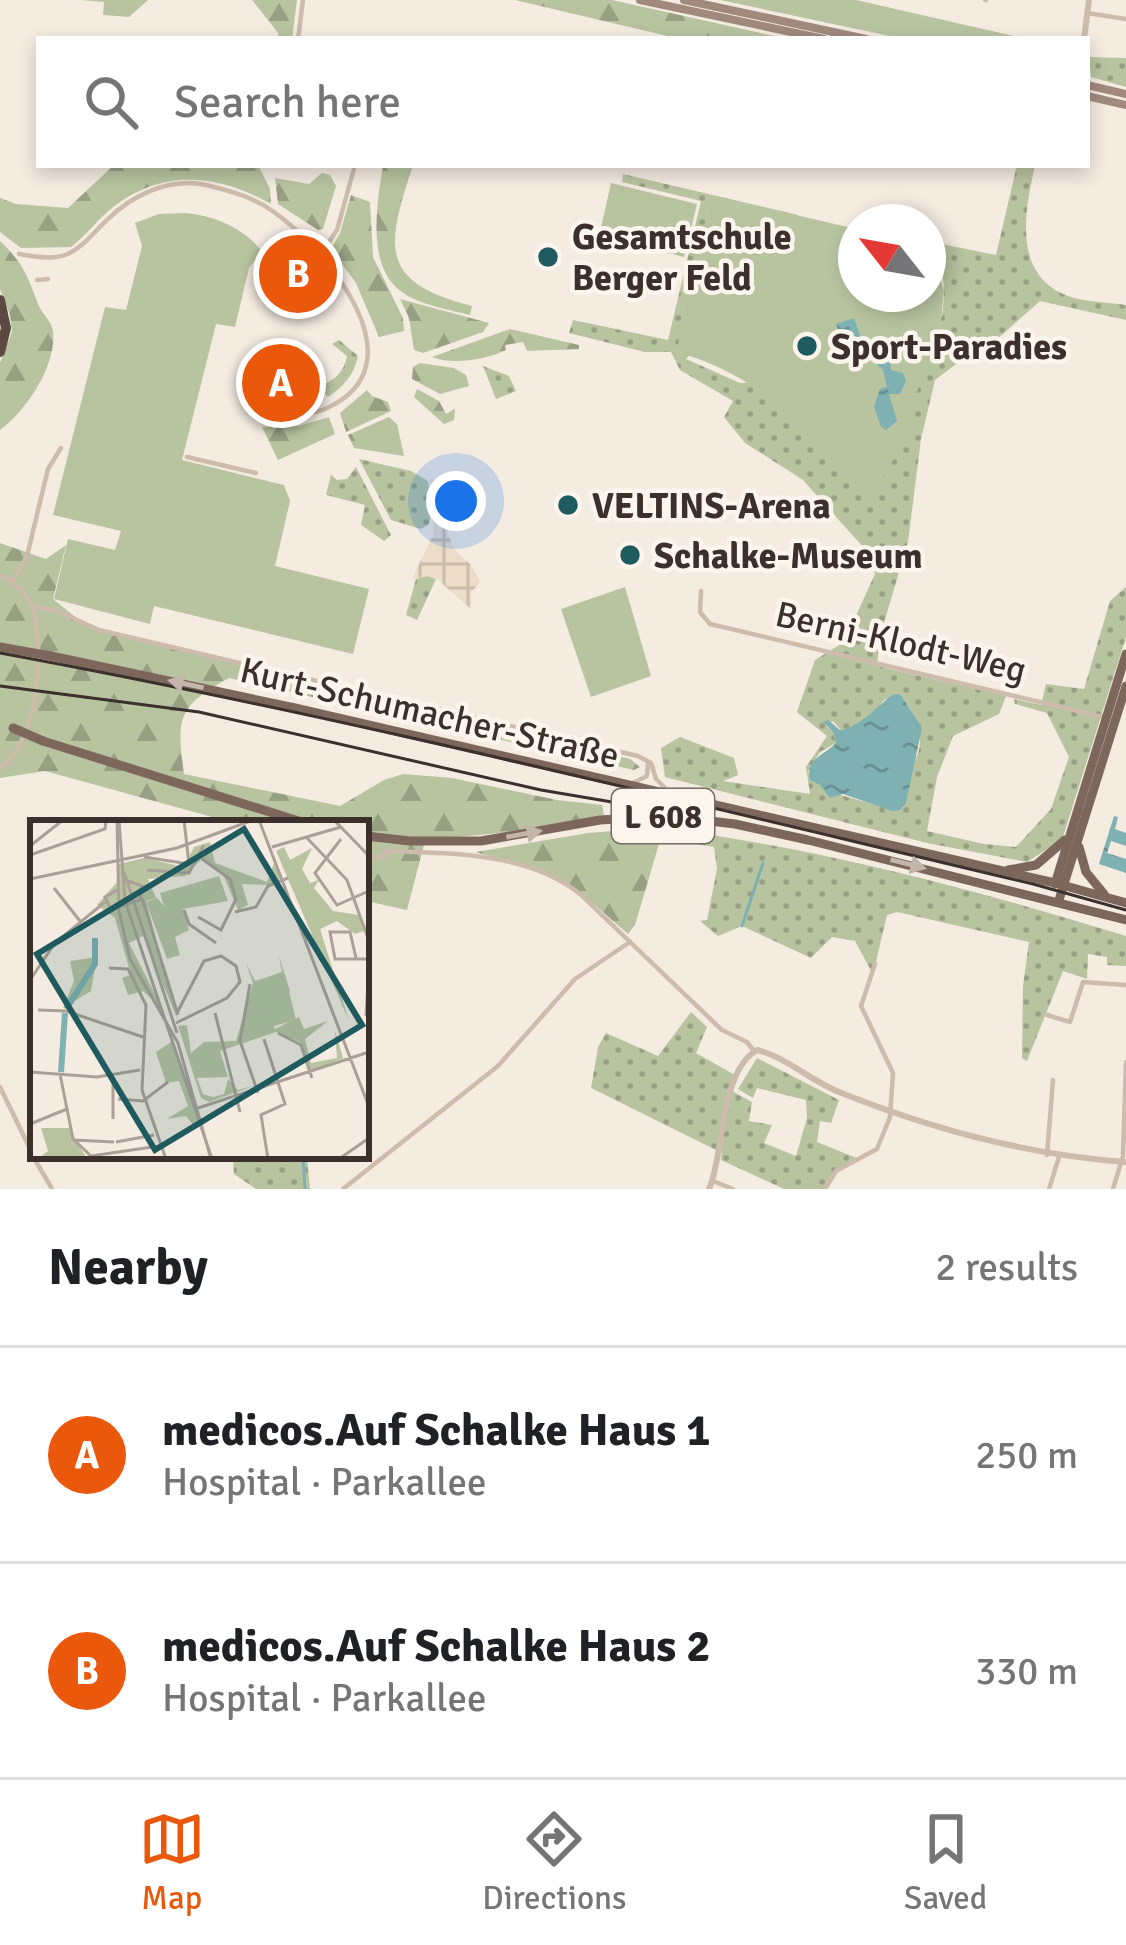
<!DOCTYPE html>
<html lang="en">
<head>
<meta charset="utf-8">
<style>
	body { margin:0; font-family:Signika,sans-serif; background:#f6f6f6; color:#202124 }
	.compass { position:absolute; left:838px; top:204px; width:108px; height:108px; border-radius:50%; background:#fff; box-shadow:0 6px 18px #0003; rotate:301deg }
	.you { position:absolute; left:456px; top:501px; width:42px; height:42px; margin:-30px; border:9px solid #fff; border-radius:50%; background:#1a73e8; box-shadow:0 0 0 18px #1a73e833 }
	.badge { display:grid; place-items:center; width:78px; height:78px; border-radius:50%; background:#ea580c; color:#fff; font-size:39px; font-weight:700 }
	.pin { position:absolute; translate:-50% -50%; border:6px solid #fff; box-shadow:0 3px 12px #0006 }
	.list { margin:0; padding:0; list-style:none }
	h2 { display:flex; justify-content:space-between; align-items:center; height:156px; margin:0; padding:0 48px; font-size:51px }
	h2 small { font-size:39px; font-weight:400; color:#757577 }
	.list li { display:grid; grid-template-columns:78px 1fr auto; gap:36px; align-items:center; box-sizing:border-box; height:216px; padding:0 48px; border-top:3px solid #e0e0e0 }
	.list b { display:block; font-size:45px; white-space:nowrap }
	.list p { margin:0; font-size:39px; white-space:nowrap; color:#757577 }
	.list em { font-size:39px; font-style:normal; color:#757577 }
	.icon { flex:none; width:66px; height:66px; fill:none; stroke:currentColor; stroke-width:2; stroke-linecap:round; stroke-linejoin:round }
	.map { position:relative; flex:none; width:1126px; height:1189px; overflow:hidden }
	.search { position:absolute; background:#fff; box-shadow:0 6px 18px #0003; left:36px; right:36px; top:36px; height:132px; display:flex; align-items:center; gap:30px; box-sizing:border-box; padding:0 42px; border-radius:0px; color:#757577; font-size:45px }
	.sheet { height:588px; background:#fff }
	nav { display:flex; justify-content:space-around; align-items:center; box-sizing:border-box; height:168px; border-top:3px solid #e0e0e0; background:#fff; font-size:33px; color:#757577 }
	nav a { display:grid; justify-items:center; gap:6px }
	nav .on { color:#ea580c }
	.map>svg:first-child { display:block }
	.grass { fill:url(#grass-dots); fill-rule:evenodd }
	.forest { fill:url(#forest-firs) }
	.green { fill:#b8c4a0 }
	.plaza { fill:url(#plaza-grid) }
	.water { fill:url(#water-ripples) }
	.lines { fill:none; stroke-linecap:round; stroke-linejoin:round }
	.stream { stroke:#7fb0b2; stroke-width:3 }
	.minor { stroke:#cdbbac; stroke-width:4.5 }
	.tertiary { stroke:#cdbbac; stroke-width:6 }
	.secondary { stroke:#a18a7d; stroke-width:8 }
	.primary { stroke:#7d675c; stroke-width:9 }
	.motorway { stroke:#5c4a42; stroke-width:10 }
	.tram { stroke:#3b302b; stroke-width:3 }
	.primary-bridge { stroke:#7d675c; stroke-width:9 }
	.oneway { fill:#c2b5ac }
	.poi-dot { fill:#1f5a5e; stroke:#fbf5ee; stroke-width:4.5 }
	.labels { text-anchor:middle; stroke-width:9; stroke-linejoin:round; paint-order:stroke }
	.shield { fill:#fbf5ee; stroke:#756b66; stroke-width:3 }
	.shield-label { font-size:33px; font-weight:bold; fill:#3b302b }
	.poi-label { font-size:36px; font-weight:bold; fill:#3b302b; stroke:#fbf5ee; text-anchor:start }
	.street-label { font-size:36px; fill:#3b302b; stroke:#fbf5ee }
	.inset-river { fill:none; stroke:#7fb0b2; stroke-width:6 }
	.inset-road { fill:none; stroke:#aaa098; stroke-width:3 }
	.view { fill:#1f5a5e; fill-opacity:0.15; stroke:#1f5a5e; stroke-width:6 }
	.inset-edge { fill:none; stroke:#3b302b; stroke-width:6 }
</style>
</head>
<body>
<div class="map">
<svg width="1126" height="1189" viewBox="0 0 1126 1189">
	<defs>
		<pattern id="grass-dots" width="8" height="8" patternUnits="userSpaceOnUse" patternTransform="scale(3)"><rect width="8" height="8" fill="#b8c4a0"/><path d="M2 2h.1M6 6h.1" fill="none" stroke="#97a083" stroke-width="1.8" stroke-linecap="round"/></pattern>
		<pattern id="forest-firs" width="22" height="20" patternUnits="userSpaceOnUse" patternTransform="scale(3)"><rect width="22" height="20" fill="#b8c4a0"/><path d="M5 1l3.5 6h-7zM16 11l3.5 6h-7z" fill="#97a083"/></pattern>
		<pattern id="plaza-grid" width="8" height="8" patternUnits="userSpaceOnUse" patternTransform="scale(3)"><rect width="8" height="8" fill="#ecdcc8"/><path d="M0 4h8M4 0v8" fill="none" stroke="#cbbdac"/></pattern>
		<pattern id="water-ripples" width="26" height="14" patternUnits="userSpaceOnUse" patternTransform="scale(3)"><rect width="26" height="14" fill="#7fb0b2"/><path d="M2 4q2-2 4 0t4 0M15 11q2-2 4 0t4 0" fill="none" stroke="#699091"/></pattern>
	</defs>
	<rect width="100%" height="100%" fill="#f4ebe1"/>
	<g class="grass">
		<path d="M1089,57L1126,58V87L1091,77Z"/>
		<path d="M1017,165H1035C1026,207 1012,269 1061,293C1078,302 1107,302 1126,305V320L1040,301L986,349L964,358L935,380L921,439L908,542L880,636L877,666L1006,696L999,714L953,736L937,777L927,831L984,844L1016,847L1051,809L1069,757L1047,713L1015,704L1014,699L1041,705L1046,684L1084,689L1110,601L1126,587V637L1062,840L1027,862L927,843L665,777L661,748L680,737L734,758L738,775L723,781L810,794L806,767L827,736L797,712L815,660L844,642L875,574L873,558L803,480L745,443L724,417L733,401L680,370L671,352H645L569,333L573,320L668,340L701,201L622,182L623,174L798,215L797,224L686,359L740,383L921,373C943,329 954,288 932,242L996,255ZM901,695C938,748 915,762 882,807L827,791L808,772L820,752L836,743L833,732L826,726L833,721L841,730C857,728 875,714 884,700Z"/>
		<path d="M339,340L358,356C354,375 344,386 328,397L318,386C335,382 345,370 347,356L332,344Z"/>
		<path d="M483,366L509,376L516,391L496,399Z"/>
		<path d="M359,459L411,471L428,481L432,511L429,524L421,529L391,520Z"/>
		<path d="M356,467L391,535L384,541L361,525L365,505L326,495L331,475L337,480L347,479Z"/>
		<path d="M427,576L436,579L417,620L406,615L416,579Z"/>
		<path d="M668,829C824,849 976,890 1126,936V966L1107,965V957L1088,954L1087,979L1063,971L1027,1061L1022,1058L1023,986L1029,942L897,912L887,915L873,974L855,941L832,937L811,958L742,926L718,936L700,921L707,920L717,869L714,847L667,839Z"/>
		<path d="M691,1012L707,1027L696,1053L735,1075L730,1090L752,1102L749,1121L772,1125L764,1143L796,1156L807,1118L806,1100L757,1088L753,1098L738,1089L757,1058L839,1100L831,1123L820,1121L817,1142L859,1159L835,1169L823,1189H784L721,1160L722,1153L591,1088L598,1047L606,1033L658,1056Z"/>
		<path d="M233,1156H307L310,1189H256L234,1174Z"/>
	</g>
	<g class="forest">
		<path d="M81,0H148L129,17L103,15L104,2Z"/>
		<path d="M252,0H297L292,39H276L279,34Z"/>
		<path d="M515,0H612L787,39H680Z"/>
		<path d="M114,165H258L270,189L271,204C215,172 156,168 105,214C93,225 84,237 71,247L21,248L0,232V198L16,204L68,208Z"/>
		<path d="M383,165H413C386,247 378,282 472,306L470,315C447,309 414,304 397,288C366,260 378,199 383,165Z"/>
		<path d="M322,173L330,175L336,186L323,229L318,230L278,204L275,178L309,184Z"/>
		<path d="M351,195L370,202L373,257L403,318L404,331L379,337L356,283L331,249L340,233Z"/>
		<path d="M0,241C25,265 27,276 39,306C43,315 51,320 53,331C57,365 26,411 0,430V363L12,332L10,315L0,289Z"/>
		<path d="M400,299L489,323L483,332L423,353L414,350L409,318Z"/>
		<path d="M510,329L579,345V349L527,351L523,342L505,345L506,350C486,360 451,365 432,357Z"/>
		<path d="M420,363L454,368L466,375L469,386L440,394L412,379L413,367Z"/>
		<path d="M417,389L439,401L446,414L455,409L454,420L444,424L414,397Z"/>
		<path d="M367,390L372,396L388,402L391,411L346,432L340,413Z"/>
		<path d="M329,417L335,434L278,460L262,427L299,426Z"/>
		<path d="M389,417L397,424L404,456L354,448L348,435Z"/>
		<path d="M0,543L46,559L66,545L53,599L89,628L338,687L362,698L630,759L640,767L634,770L229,678C178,706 176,717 184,774L340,806L384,780L403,774L452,778L557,800L602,805L604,815C545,826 485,839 426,837L407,910L366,901V823H234L45,771L0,778Z"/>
		<path d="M664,827L635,925L628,934L581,893L549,874L476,852L588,833Z"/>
	</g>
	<g class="green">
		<path d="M720,0H856L1027,39H904Z"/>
		<path d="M611,183L697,204L684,257L599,237Z"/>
		<path d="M715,196L856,229V294H928V257L936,265L944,291L939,339L922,373L906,438L872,496C840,485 821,449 798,424C768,391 720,363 676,352Z"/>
		<path d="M185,213C215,216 242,227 262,251L249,268L235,327L216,324L182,460L284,485L290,501L275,566L369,589L353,654L154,606L150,624L54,599L68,539L115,550L121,531L53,515L105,307L126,310L142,246L135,223L159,214Z"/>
		<path d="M625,587L651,676L591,697L561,609Z"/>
	</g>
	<path class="plaza" d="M430,479L450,481L448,534L455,550L471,565L480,582L471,593V609L437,579L427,576L412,579L434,533Z"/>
	<g class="water">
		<path d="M854,318L868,358L851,364L836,324Z"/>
		<path d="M880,352L890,357L891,370L903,373L906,381L900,394H889L897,421L886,430L881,427L874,407L880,389L887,387L883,370L873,361Z"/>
		<path d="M894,694L901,695L922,728L906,803L900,810L892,811L843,794L830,798L820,785L810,780C805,758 825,755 836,743L833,732L823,722L828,720L840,730C864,725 875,707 894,694Z"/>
		<path d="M1114,816L1118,817L1115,829L1126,833V846L1111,841L1107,853L1126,859V873L1099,864Z"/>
	</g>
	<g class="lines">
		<g class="stream">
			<path d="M742,926L763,863"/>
			<path d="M303,1156L305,1189"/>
		</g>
		<g class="minor">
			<path d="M985,0H986"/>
			<path d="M1087,13L1126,19"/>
			<path d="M298,39L303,0"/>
			<path d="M19,254C33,256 51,260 65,255C82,249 94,232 107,220C132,195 170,177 206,185C231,191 253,197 274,212C326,249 423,364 327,408C302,419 280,414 255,417"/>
			<path d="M321,254L337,230L355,165"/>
			<path d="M37,280L48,279"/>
			<path d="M187,457L256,473"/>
			<path d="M0,575C14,583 27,592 32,608C46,651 38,741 0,768"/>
			<path d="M12,582L27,556L48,469L61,448"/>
			<path d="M701,591L700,612L710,624L1103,717"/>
			<path d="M32,607L55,610L99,630L638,756L651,763L656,779L668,791"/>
			<path d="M633,783L647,776L648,763"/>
			<path d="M366,855L384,858L385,851C449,853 527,852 580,894L722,1030L747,1042L754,1051"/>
			<path d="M1047,1015L1070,1022L1083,982L1126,985"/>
			<path d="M0,1087L33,1155"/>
			<path d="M1047,1155L1053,1080"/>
			<path d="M34,1158L52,1189"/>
			<path d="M713,1181L733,1189"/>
			<path d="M343,1189L498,1066L575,979L630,942"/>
			<path d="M825,1189L836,1171L877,1149L890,1117L893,1073L861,1006L875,964"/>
			<path d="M1049,1189L1059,1157"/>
			<path d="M1113,1189L1123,1156L1126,1062"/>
		</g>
		<g class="tertiary">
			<path d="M1084,39L1089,0"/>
			<path d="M709,1189C725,1153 719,1072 757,1050C786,1057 811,1081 839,1092C931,1129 1028,1155 1126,1162"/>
		</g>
		<g class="secondary">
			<path d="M640,0L824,39"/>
			<path d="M684,0L866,39"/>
			<path d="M1087,85L1126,94"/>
			<path d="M1087,96L1126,105"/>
		</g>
		<g class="primary">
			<path d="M0,647L22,651"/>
			<path d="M51,656L295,708L1055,883L1126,903"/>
			<path d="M43,741L305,823"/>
			<path d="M366,836L410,841H481L600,820L668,816L735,824L808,840L1126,920"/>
			<path d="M1079,847L1086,872L1104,894"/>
			<path d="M1008,870L1036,865L1065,840"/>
			<path d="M1055,884L1126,654"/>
			<path d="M1059,900L1126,686"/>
		</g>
		<path class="motorway" d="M0,300L6,328L0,352"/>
		<g class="tram">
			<path d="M0,653C347,717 690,803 1033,884L1126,910"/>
			<path d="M0,686L199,712L541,790L612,802"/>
		</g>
		<g class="primary-bridge">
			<path d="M22,651L51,656"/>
			<path d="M13,728L43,741"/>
		</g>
	</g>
	<defs><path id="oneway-solid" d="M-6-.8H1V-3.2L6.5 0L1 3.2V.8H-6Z" transform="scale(3)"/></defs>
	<g class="oneway">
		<use href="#oneway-solid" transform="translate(186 684) rotate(-168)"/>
		<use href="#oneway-solid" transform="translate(524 834) rotate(-10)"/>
		<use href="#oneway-solid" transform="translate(908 864) rotate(14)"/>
	</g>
	<g class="poi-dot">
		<circle cx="548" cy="257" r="12"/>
		<circle cx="807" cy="346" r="12"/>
		<circle cx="568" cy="505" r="12"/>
		<circle cx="630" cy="555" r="12"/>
	</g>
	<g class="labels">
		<rect class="shield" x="612" y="789" width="102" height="54" rx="9"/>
		<g class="shield-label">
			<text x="663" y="828">L 608</text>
		</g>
		<g class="poi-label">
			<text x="572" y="249">Gesamtschule<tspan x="572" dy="41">Berger Feld</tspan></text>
			<text x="831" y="359">Sport-Paradies</text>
			<text x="592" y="518">VELTINS-Arena</text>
			<text x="654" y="568">Schalke-Museum</text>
		</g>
		<g class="street-label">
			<text transform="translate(901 641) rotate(13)" y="13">Berni-Klodt-Weg</text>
			<text transform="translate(430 712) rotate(13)" y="13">Kurt-Schumacher-Straße</text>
		</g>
	</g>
	<g transform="translate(30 820)">
		<rect width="339" height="339" fill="#f4ebe1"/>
		<path d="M249,136L260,171L225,170L228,183L245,209L269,197L274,209L298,201L275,219L281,243L307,238L305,211L313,238L280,252L270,222L246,212L190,231L198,257L167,258L173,274L183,277L194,274L198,259L208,270L226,265L179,282L171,278L148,206L157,205L161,233L174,222L206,221L223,163L216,143L225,161L252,152ZM67,137L61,171L33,188L44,161L40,141ZM140,212L169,303L164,306L156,296L137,299L158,286L149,261L136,263L126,232L141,222Z" fill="#b8c4a0"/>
		<path d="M180,22L185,43L237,62L245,40L253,58L237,65L212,64L218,85L208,90L192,52L171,40L155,56L118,59L126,78L116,81L148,201L113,116L99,123L133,190L113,171L98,175L92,158L101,155L85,98L67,85L88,61L89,44L114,38L154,47L164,27Z" fill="#b8c4a0"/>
		<path d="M11,308H39L57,339H8L18,331Z" fill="#b8c4a0"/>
		<path d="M254,27L260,40L282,28L272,49L280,63L289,60L284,68L303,91L329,95L334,111L325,114L307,101L290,109L319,201L246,31ZM189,56L198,81L153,89L159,110L145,117L150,135L137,139L116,82L127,78L134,86L130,73ZM255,154L266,200L219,213L223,164Z" fill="#b8c4a0"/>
		<path class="inset-river" d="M36,189L65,144V118M31,252L35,193"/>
		<path class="inset-road" d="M87,0L89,91L100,139L148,223L181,339M89,0L95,81L182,339M229,0L339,287M304,0L339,36M277,18L317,60L339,121M311,19L285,53L307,85L339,71M0,26L33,0M242,27L311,7M0,35L75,9L76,0M114,37L159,44L154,0M117,50L159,53L174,25M94,52L147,213M0,59L147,28L223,0M24,68L50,101M87,70L75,77L81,90L110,80L112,66L98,61M112,78L148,195M154,90L159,104L186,123M205,92L226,87L238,66L258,58M168,97L191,110L206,79L200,59L172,39M326,138L320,112H300L305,139H339M79,148L98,149L116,185L112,270L136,339M0,160L25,123L75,82M220,164L210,221L228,273M8,190L36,191L116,218M185,193L210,292M336,196L339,146M146,203L197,178L210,162L206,146L191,136L174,141L147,193M248,213L271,225L282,258M234,219L255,284L231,295L238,339M0,252L67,257L110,250M30,254L43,319L61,336L129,326L169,305M88,279L113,281L138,262M168,288L339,232M83,299V257M0,304L37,289M44,320L84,322M86,322L124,315M309,339L339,318"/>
		<path class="view" d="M214,9L332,205L125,330L7,134Z"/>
		<rect width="339" height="339" class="inset-edge"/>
	</g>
</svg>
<svg class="compass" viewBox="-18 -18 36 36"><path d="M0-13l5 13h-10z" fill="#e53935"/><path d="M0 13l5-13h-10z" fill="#757577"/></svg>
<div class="you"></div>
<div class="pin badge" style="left:281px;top:383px">A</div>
<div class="pin badge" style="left:298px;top:274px">B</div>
<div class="search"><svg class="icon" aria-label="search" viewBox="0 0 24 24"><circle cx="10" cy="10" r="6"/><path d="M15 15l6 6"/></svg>Search here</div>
</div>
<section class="sheet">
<h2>Nearby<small>2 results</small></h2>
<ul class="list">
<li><span class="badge">A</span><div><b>medicos.Auf Schalke Haus 1</b><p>Hospital · Parkallee</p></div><em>250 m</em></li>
<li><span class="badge">B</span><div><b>medicos.Auf Schalke Haus 2</b><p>Hospital · Parkallee</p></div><em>330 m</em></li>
</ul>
</section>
<nav>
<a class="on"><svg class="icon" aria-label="map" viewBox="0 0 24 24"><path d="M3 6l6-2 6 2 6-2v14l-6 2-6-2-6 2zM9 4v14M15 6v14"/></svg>Map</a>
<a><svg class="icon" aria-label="directions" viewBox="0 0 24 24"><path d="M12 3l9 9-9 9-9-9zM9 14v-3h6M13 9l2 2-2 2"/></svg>Directions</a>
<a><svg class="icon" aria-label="saved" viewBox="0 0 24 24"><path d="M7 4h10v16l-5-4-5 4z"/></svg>Saved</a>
</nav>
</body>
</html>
